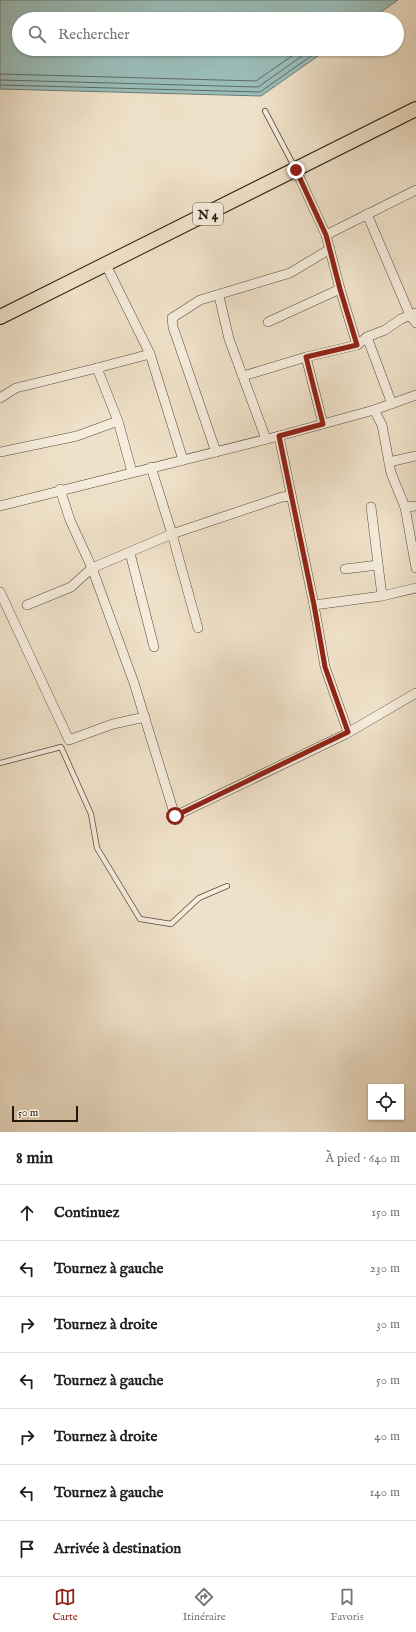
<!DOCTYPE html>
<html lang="fr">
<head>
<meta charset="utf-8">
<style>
	body { margin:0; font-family:"IM FELL English",serif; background:#f2f2f2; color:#222 }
	.controls { position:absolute; right:12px; bottom:12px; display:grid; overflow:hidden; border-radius:0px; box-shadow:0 1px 3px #0004 }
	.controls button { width:36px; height:36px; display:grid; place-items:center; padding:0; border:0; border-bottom:1px solid #e0e0e0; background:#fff; color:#222; font:20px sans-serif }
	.scale { position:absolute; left:12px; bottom:10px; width:66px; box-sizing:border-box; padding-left:4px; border:2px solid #23190b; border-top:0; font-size:11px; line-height:14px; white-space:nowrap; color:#23190b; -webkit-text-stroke:3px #f5ecdc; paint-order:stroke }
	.stop { position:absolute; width:12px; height:12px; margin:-9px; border:3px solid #8f2418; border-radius:50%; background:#fff }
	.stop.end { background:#8f2418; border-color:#fff; box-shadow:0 1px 4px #0008 }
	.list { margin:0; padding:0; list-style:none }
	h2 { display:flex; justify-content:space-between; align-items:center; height:52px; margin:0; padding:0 16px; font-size:17px }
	h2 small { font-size:13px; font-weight:400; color:#767676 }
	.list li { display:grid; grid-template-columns:26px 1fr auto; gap:12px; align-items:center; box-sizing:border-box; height:56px; padding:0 16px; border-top:1px solid #e0e0e0 }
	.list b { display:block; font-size:15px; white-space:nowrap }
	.list em { font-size:13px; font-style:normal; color:#767676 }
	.icon { flex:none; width:22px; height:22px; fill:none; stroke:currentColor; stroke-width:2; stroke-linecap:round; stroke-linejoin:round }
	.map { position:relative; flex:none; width:416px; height:1132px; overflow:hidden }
	.search { position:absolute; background:#fff; box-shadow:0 1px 3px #0004; left:12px; right:12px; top:12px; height:44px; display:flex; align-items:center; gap:10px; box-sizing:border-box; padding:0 14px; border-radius:22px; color:#767676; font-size:15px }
	.sheet { height:444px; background:#fff }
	nav { display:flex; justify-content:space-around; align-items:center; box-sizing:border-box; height:56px; border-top:1px solid #e0e0e0; background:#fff; font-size:11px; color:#767676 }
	nav a { display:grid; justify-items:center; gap:2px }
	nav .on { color:#8f2418 }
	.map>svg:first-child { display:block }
	.water { fill:#9abdb9; stroke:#6a7b73 }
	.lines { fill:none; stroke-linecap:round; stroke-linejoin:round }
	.shore { stroke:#5e6b62; stroke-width:1 }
	.service-casing { stroke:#564b3a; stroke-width:6 }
	.minor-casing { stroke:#564b3a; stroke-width:10 }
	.trunk-casing { stroke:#23190b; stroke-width:16 }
	.service { stroke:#f5ecdc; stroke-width:4.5 }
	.minor { stroke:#f5ecdc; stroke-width:9 }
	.trunk { stroke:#efe1c9; stroke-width:14 }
	.route { stroke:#8f2418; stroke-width:5 }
	.labels { text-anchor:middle; stroke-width:4; stroke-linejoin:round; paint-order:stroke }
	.shield { fill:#f5ecdc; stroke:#62584a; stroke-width:1 }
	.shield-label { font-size:13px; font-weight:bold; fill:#23190b }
</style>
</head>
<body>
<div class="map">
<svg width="416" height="1132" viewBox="0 0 416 1132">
	<rect width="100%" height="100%" fill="#efe1c9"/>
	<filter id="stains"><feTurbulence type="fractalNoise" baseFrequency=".005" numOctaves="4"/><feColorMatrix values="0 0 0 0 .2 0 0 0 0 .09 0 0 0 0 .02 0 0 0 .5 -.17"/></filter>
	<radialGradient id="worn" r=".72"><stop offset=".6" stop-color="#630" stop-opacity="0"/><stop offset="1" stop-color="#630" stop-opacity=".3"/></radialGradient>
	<path class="water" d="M0,0H398L371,19H19V49H328L261,96L0,89Z"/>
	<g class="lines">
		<g class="shore">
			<path d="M0,74L256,81L302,49"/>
			<path d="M0,80L258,87L312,49"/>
			<path d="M0,85L260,92L321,49"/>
		</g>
		<g class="service-casing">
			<g id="service">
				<path d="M265,111L295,168"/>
				<path d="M0,763L61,747L91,814L97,848L140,919L171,924L199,898L227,886"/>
			</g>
		</g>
		<g class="minor-casing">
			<g id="minor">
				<path d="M296,170L326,235L340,289L357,345"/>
				<path d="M367,214L410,315L416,323"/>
				<path d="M326,235L416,190"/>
				<path d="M106,265L150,354L183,460"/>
				<path d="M219,296L229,339L266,439"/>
				<path d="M268,322L340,289"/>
				<path d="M367,337L392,404"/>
				<path d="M306,357L323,424"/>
				<path d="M243,376L306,357L357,345L367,337L385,330L401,319L416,313"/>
				<path d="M0,398L16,388L97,368"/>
				<path d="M374,410L382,425L391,473L405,507L416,568"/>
				<path d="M279,436L314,605L325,667L348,732"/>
				<path d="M0,452L77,436L118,421"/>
				<path d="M216,452L173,327L172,318L200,300L290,273L330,249"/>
				<path d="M389,462L416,456"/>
				<path d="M132,472L118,421L97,368L150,354"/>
				<path d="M60,489L70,520L92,568L134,683L175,816L346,734L416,693"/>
				<path d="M0,506L279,436L374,410L416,395"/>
				<path d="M371,507L382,596"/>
				<path d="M405,507L416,506"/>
				<path d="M130,553L154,647"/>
				<path d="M345,569L378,565"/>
				<path d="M0,592L69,740L113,724L145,717"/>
				<path d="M27,605L71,587L92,568L172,534L151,467"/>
				<path d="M314,605L382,596L416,588"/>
				<path d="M198,628L172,534L282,497L291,496"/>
			</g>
		</g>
		<g class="trunk-casing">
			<path id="trunk" d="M0,317L416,109"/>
		</g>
		<use href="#service" class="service"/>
		<use href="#minor" class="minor"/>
		<use href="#trunk" class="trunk"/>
	</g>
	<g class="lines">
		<path class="route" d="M175,816L348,732L325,667L314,605L279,436L323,424L306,357L357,345L340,289L326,235L296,170"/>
	</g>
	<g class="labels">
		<rect class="shield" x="193" y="203" width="30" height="22" rx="3"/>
		<g class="shield-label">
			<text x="208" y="219">N 4</text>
		</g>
	</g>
	<rect width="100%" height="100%" filter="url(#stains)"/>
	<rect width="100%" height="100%" fill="url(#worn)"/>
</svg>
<div class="controls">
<button><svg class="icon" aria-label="locate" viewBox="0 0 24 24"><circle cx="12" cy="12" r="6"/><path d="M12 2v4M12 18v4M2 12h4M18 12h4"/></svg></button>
</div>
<div class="scale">50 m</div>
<div class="stop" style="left:175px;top:816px"></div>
<div class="stop end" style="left:296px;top:170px"></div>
<div class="search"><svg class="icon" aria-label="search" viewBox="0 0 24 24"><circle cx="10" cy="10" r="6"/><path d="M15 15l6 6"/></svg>Rechercher</div>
</div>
<section class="sheet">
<h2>8 min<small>À pied · 640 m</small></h2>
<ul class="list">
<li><svg class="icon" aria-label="ahead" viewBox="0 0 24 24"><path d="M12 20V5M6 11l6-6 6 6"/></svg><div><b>Continuez</b></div><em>150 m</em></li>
<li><svg class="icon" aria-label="left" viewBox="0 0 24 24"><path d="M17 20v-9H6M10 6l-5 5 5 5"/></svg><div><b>Tournez à gauche</b></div><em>230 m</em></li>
<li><svg class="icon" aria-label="right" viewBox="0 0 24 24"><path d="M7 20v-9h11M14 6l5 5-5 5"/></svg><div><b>Tournez à droite</b></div><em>30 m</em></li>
<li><svg class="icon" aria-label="left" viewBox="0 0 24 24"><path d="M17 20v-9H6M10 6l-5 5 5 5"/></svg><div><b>Tournez à gauche</b></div><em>50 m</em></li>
<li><svg class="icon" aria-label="right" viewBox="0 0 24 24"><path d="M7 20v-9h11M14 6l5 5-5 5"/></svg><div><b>Tournez à droite</b></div><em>40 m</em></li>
<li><svg class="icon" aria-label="left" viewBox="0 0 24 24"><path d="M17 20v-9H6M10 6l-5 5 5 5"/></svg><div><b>Tournez à gauche</b></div><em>140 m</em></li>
<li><svg class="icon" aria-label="arrive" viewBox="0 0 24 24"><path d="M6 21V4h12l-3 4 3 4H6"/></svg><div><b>Arrivée à destination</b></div></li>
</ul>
</section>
<nav>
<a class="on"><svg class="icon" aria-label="map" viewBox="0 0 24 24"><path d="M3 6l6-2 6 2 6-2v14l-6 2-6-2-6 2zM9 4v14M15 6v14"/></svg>Carte</a>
<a><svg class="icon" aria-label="directions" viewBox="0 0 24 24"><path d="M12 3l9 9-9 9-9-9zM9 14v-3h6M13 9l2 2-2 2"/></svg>Itinéraire</a>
<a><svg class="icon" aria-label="saved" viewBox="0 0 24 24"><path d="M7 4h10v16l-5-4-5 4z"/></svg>Favoris</a>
</nav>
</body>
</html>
